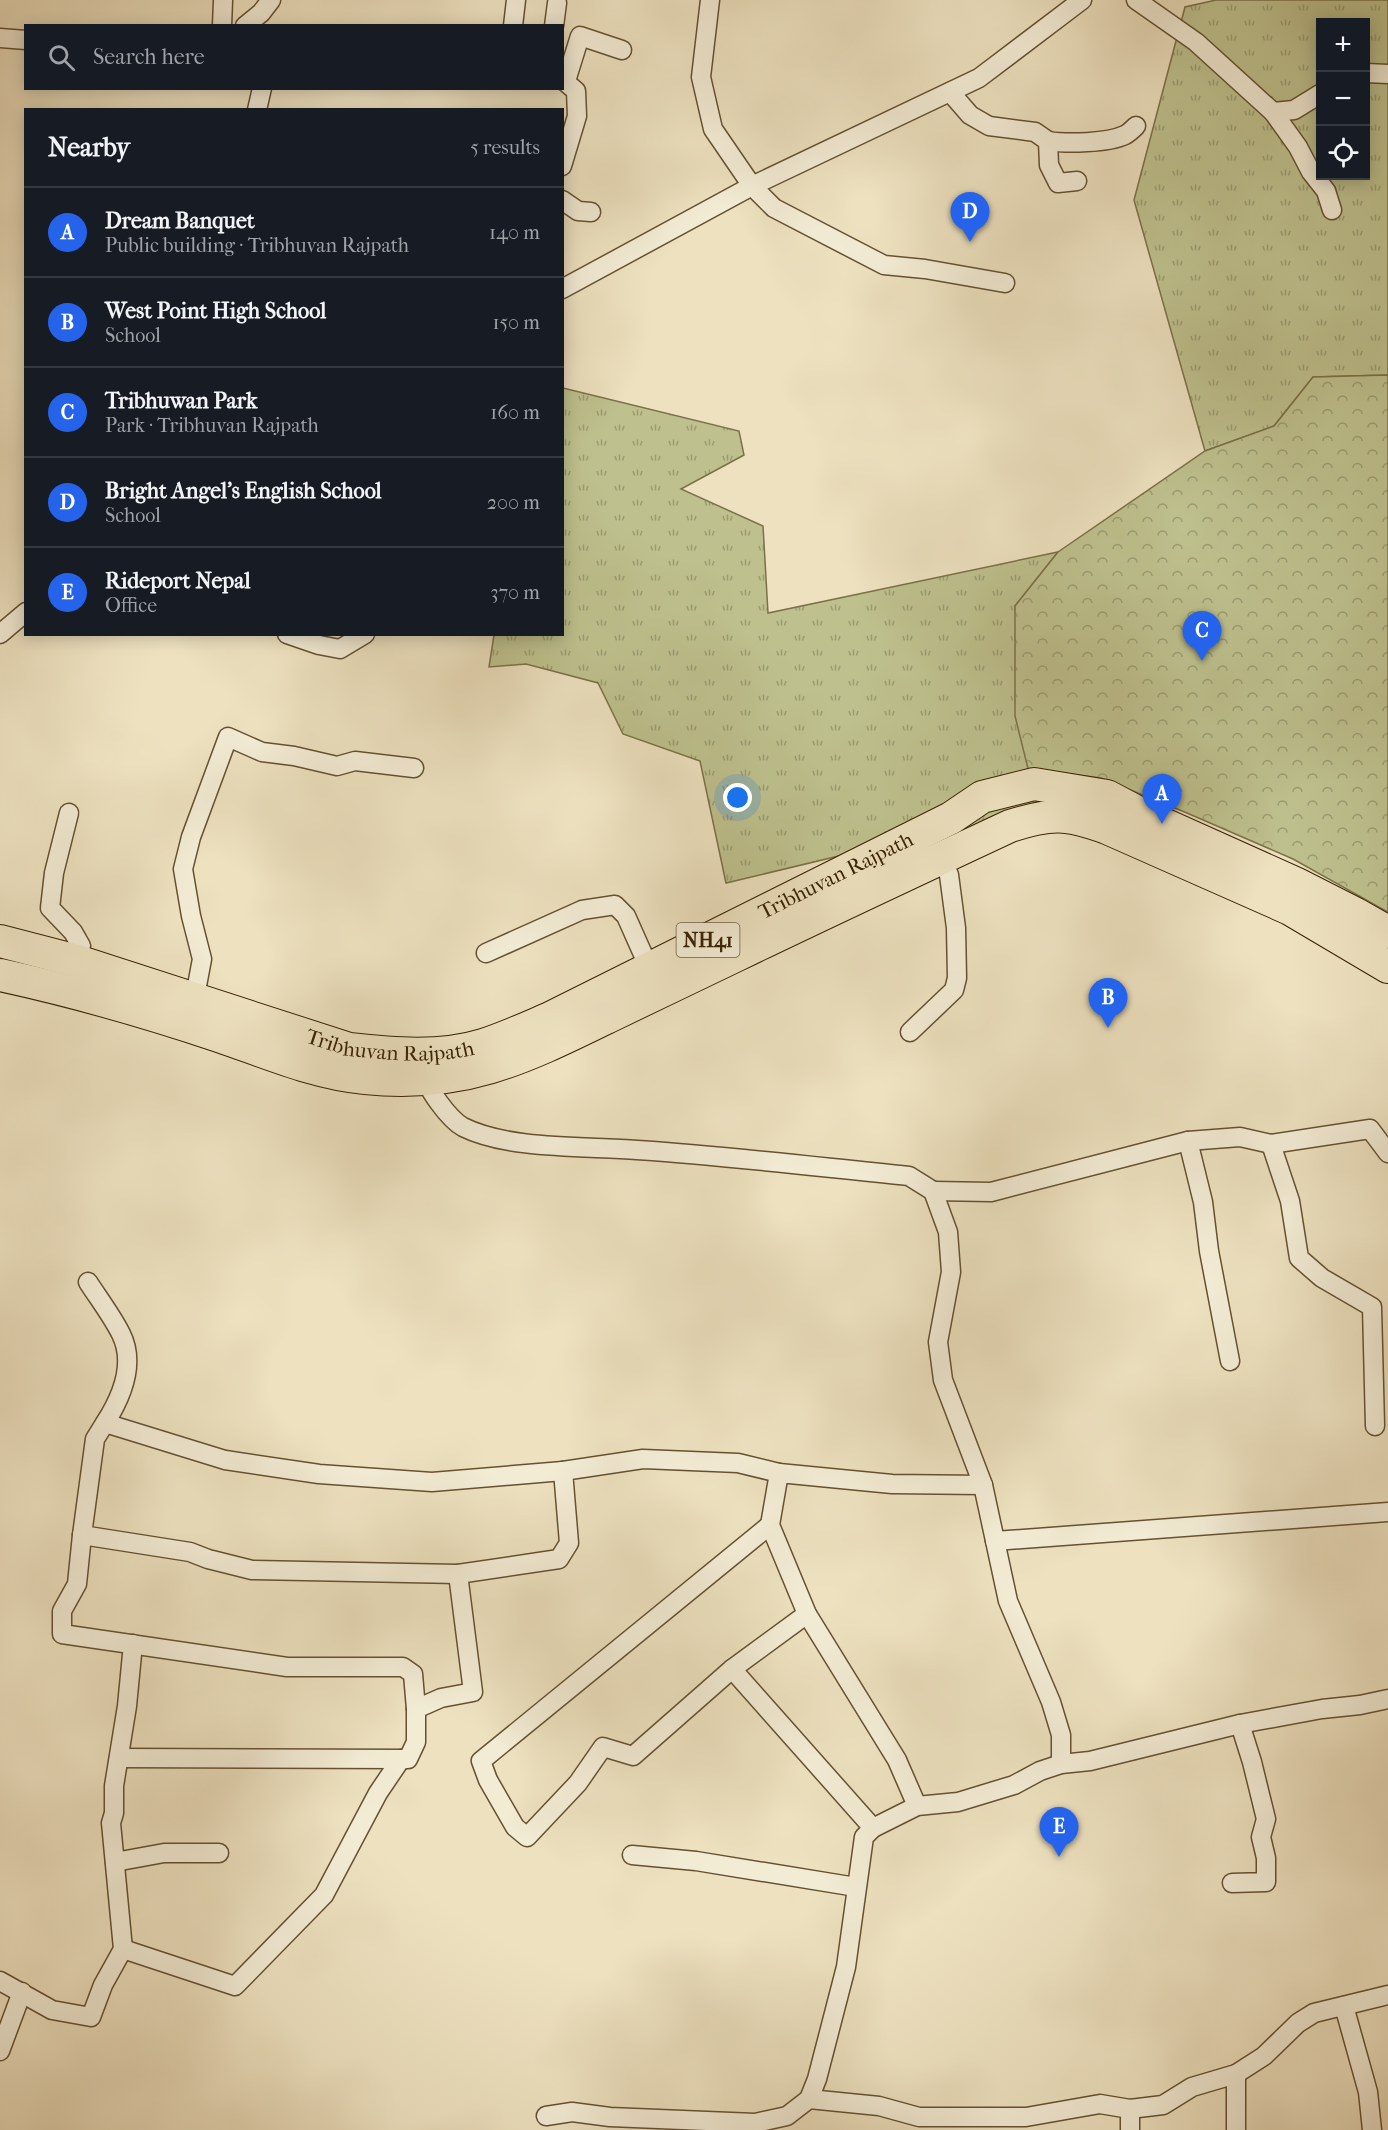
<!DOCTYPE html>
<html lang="en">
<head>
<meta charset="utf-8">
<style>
	body { margin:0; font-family:"IM FELL French Canon",serif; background:#20242c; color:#f1f3f6 }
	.controls { position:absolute; right:18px; top:18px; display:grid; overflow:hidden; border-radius:0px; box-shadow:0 3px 15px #0003 }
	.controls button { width:54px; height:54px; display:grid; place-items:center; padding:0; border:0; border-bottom:2px solid #363941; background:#171b24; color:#f1f3f6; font:30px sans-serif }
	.you { position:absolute; left:738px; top:798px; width:21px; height:21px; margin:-15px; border:4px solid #fff; border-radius:50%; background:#1a73e8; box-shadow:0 0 0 9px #1a73e833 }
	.badge { display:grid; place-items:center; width:39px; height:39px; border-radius:50%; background:#2563eb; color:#fff; font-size:20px; font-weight:700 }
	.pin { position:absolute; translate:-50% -50px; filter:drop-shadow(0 2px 3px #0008) }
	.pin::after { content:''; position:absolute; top:32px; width:21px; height:18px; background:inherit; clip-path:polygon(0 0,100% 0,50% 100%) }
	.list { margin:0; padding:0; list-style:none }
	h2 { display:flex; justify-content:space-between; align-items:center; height:78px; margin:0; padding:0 24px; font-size:26px }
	h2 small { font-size:20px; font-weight:400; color:#9ea1a6 }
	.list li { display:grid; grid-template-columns:39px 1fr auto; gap:18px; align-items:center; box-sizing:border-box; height:90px; padding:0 24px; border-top:2px solid #363941 }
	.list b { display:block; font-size:22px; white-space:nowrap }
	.list p { margin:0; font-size:20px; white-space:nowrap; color:#9ea1a6 }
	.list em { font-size:20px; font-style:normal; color:#9ea1a6 }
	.icon { flex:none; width:33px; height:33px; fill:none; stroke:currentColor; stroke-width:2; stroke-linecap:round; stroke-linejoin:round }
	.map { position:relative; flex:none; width:1388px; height:2130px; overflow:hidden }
	.search { position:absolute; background:#171b24; box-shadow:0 3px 15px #0003; left:24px; top:24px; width:540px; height:66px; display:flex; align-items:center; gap:15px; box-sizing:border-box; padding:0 21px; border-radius:0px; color:#9ea1a6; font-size:22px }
	.panel { position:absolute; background:#171b24; box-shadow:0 3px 15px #0003; left:24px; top:108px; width:540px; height:528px; border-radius:0px }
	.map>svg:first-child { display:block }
	.grass { fill:url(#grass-tufts); stroke:#7b7148; stroke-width:1.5; fill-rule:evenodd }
	.park { fill:url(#park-crowns); stroke:#7b7148; stroke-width:1.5 }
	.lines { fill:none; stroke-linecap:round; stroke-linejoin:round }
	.minor-casing { stroke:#655131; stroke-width:21 }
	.trunk-casing { stroke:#382102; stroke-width:34 }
	.minor { stroke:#f3ecd5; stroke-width:18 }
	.trunk { stroke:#ede1bf; stroke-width:32 }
	.labels { text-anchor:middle; stroke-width:6; stroke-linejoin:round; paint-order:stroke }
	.shield { fill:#f3ecd5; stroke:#705e41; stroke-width:1.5 }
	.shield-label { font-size:20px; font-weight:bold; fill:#382102 }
	.street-label { font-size:21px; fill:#382102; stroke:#f3ecd5 }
</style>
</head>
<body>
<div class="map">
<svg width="1388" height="2130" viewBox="0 0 1388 2130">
	<defs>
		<pattern id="grass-tufts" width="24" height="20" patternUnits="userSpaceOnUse" patternTransform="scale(1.5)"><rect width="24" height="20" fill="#bec18e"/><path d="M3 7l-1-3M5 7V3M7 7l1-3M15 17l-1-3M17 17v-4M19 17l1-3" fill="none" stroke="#9b9c72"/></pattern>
		<pattern id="park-crowns" width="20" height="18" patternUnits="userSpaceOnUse" patternTransform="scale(1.5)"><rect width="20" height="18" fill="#bec18e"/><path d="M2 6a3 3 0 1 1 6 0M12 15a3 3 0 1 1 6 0" fill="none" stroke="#9b9c72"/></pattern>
	</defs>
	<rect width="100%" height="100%" fill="#ede1bf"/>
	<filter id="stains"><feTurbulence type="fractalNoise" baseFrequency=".00333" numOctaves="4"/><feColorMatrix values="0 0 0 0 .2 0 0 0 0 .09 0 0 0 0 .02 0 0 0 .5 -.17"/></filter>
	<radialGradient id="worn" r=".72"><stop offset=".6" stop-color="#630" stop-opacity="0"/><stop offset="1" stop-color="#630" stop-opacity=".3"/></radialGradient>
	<g class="grass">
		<path d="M1216,0H1388V375L1313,377L1274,426L1205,451L1134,200L1185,7ZM1320,22H1366V176H1320Z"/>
		<path d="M563,388L739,431L744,455L681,489L763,526L768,613L1058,552L1015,606L1040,817L935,833L726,883L700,761L623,734L598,683L526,664L489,667L494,635L562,634Z"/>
	</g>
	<path class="park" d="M1388,375V912L1293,859L1187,813L1101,778L1055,772L1040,817L1015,716V606L1058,552L1205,451L1274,426L1313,377Z"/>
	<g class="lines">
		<g class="minor-casing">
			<g id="minor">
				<path d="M710,0L701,77L713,129L752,186L774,208L884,265L925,269L1005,283"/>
				<path d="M1136,0L1196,42L1273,112L1294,110L1320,94"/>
				<path d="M222,26L223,0"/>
				<path d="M245,26L261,13L271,0"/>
				<path d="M513,26L516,0"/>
				<path d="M554,26L557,3"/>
				<path d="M0,38L26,40"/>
				<path d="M1366,73L1388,74"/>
				<path d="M562,79L576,91L577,116L562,166"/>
				<path d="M566,81L580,36L622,50"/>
				<path d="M950,92L970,115L989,126L1035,132L1048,141L1049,165L1058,183L1077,181"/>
				<path d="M257,110L262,88"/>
				<path d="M1273,112L1298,147L1311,172L1326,191L1332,210"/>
				<path d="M1048,141C1067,144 1108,143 1125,135C1129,133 1133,129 1136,126"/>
				<path d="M562,200L578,211L591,212"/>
				<path d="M562,289L752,186L979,78L1082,0"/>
				<path d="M0,634L26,612"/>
				<path d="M287,634L319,645L340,649L365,634"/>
				<path d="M69,813L54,873L50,908L73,932L81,946L77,961"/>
				<path d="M486,953L582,910L615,905L626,916L650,970"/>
				<path d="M193,1007L202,959L191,916L183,869L191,837L228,737L262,752L294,756L337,766L355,761L414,768"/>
				<path d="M910,1032L954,990L957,978L956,928L949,875L942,858"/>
				<path d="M424,1073C426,1088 449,1119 463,1127C509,1150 586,1146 637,1150C728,1156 818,1167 909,1176L933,1191L948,1232L951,1272L938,1342L943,1380L983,1485L1008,1601L1051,1702L1061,1735V1764"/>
				<path d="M1188,1141L1203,1202L1209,1251L1230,1361"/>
				<path d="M1271,1144L1290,1201L1299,1258L1322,1278L1372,1307L1375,1426"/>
				<path d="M933,1191L991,1192L1188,1141L1240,1137L1271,1144L1370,1129L1388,1153"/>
				<path d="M88,1282C99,1299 112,1316 121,1334C136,1364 121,1398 105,1423"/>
				<path d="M770,1525L481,1761L488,1780L515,1827L527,1837L578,1783L603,1747L633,1756L732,1669L807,1614"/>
				<path d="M82,1535L77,1584L62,1611V1634L287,1667H403L413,1674L416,1709"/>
				<path d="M995,1541L1388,1512"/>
				<path d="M458,1574L252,1570L208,1559L190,1552L82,1535L95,1439L105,1423L225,1460L319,1474L432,1482L563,1471"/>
				<path d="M732,1669L873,1828"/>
				<path d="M119,1758L408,1759L416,1742V1709L441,1698L473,1692L458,1574L559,1559L569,1543L563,1471L643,1459L738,1463L779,1473"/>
				<path d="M917,1806L897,1760L807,1614L770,1525L779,1473L892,1484L983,1485"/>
				<path d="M632,1855L696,1861L856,1887"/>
				<path d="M115,1862L164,1853H219"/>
				<path d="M1232,1883L1266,1882V1858L1261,1837L1266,1819L1252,1762L1240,1724"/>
				<path d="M123,1949L235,1986L324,1895L378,1793L401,1759"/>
				<path d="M0,1981L52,2010L91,2017L103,1985L123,1949L111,1823L114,1813V1786L127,1706L133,1644"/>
				<path d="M1344,2006L1368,2092L1372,2130"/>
				<path d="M0,2051L22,1992"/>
				<path d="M1236,2074V2130"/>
				<path d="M809,2099L879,2106L919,2117H1026L1100,2104L1130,2109L1163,2105L1192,2087L1236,2074L1264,2056L1298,2023L1314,2013L1388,1995"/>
				<path d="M1130,2109V2130"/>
				<path d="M546,2116L572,2112L610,2117L755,2123L787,2116L809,2099L817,2079L846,1967L864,1837L873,1828L917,1806L958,1802L1014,1785L1040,1771L1061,1764L1090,1761L1240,1724L1322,1709L1360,1705L1388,1699"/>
			</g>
		</g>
		<g class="trunk-casing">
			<g id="trunk">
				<path id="s1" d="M0,941L77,961L349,1049C393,1054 441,1058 483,1045C505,1038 527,1028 548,1019L951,818L982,797L1034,784L1107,796L1139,813L1295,883L1356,914L1388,932"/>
				<path d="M0,975C74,991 147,1012 219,1036C266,1052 316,1074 365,1078C464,1088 522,1059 608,1017C650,997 693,976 735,956C826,912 918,869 1010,826C1051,813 1066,813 1107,828L1290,909L1388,967"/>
			</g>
		</g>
		<use href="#minor" class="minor"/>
		<use href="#trunk" class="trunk"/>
	</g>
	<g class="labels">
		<rect class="shield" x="676.5" y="923" width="63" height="34" rx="4.5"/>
		<g class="shield-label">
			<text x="708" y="947">NH41</text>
		</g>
		<g class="street-label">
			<text dy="7" stroke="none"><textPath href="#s1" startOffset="892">Tribhuvan Rajpath</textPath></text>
			<text dy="7" stroke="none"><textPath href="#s1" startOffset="406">Tribhuvan Rajpath</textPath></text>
		</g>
	</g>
	<rect width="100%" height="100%" filter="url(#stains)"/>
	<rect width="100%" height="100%" fill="url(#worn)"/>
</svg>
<div class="controls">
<button>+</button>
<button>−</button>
<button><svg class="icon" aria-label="locate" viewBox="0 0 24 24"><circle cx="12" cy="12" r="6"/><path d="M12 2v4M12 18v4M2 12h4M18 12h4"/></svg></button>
</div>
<div class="you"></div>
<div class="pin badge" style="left:1162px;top:824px">A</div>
<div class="pin badge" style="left:1108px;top:1028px">B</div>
<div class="pin badge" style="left:1202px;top:661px">C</div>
<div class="pin badge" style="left:970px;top:242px">D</div>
<div class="pin badge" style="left:1059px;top:1857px">E</div>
<div class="search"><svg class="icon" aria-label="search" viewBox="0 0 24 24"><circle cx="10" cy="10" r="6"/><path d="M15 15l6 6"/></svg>Search here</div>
<section class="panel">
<h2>Nearby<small>5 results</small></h2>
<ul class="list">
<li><span class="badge">A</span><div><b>Dream Banquet</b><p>Public building · Tribhuvan Rajpath</p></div><em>140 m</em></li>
<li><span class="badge">B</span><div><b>West Point High School</b><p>School</p></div><em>150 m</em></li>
<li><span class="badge">C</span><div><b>Tribhuwan Park</b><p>Park · Tribhuvan Rajpath</p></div><em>160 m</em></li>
<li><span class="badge">D</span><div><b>Bright Angel's English School</b><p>School</p></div><em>200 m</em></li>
<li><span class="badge">E</span><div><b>Rideport Nepal</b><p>Office</p></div><em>370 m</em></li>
</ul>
</section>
</div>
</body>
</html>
